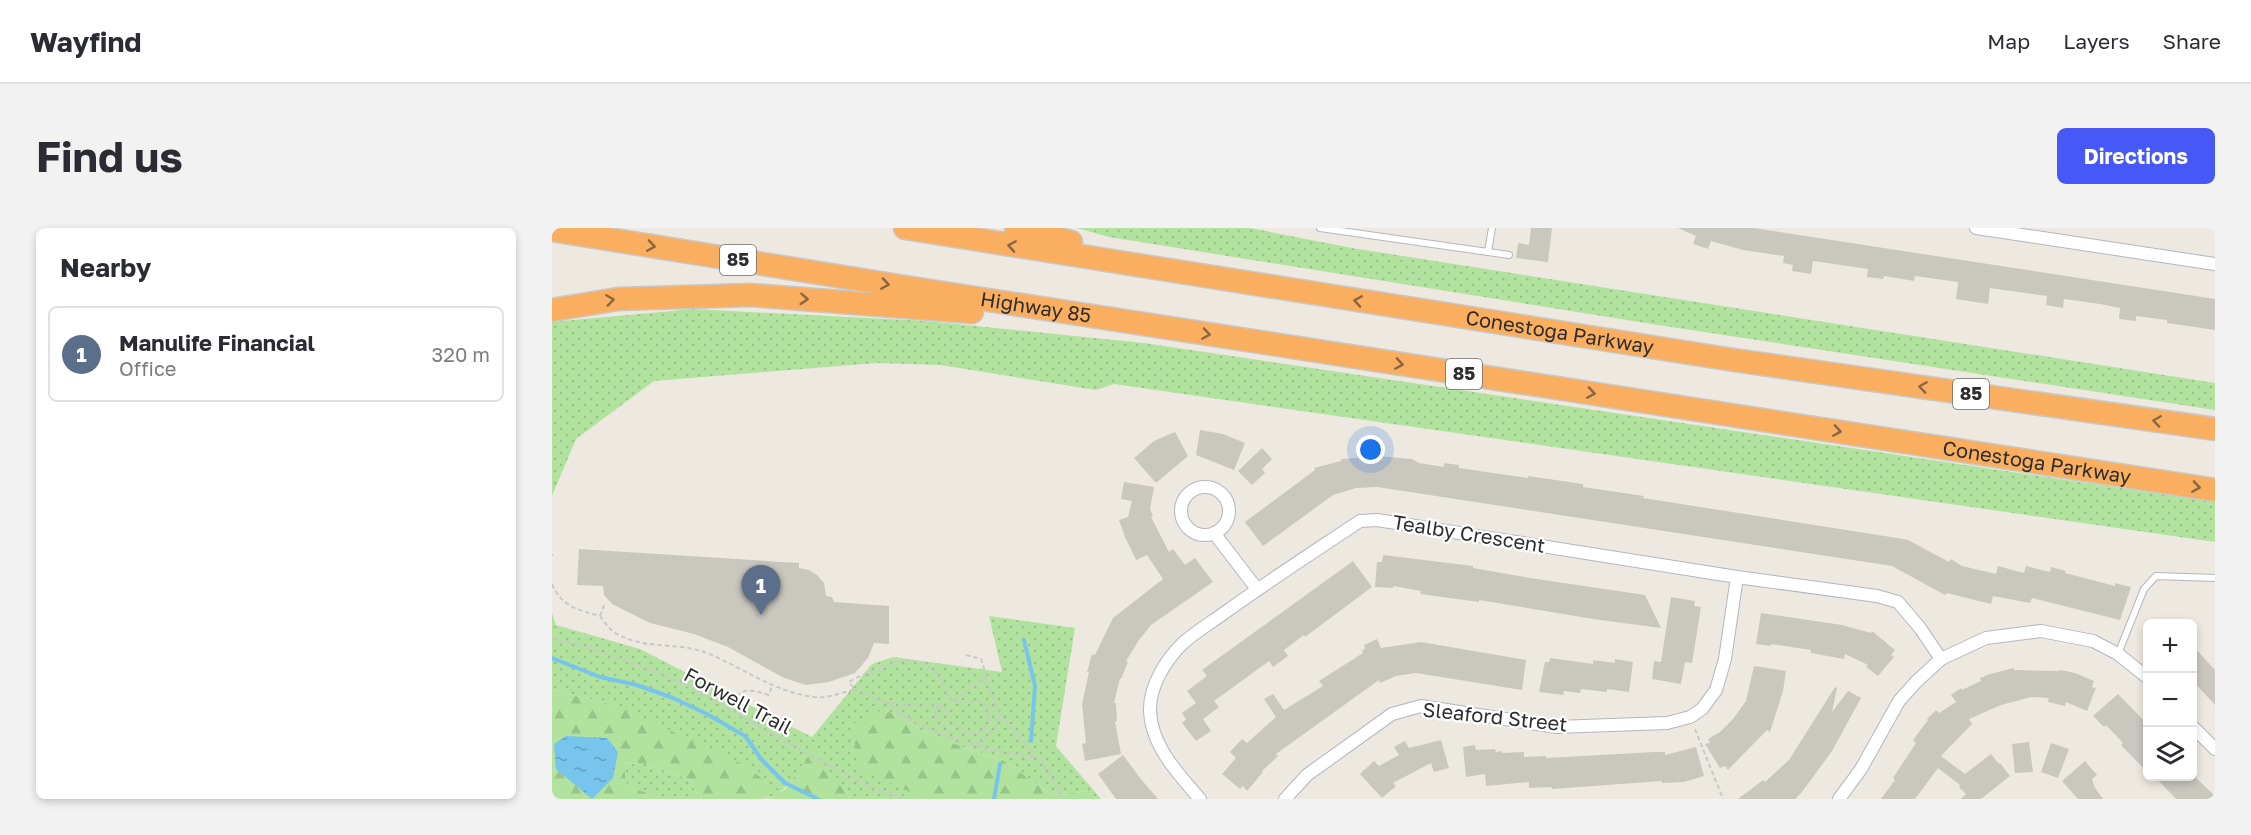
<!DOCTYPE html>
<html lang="en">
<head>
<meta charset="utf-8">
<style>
	body { margin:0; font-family:"Golos Text",sans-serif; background:#f2f2f3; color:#2b2b33 }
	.controls { position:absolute; right:18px; bottom:18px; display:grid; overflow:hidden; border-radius:9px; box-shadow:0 3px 9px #0003 }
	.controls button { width:54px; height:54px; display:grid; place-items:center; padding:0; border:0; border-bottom:2px solid #e1e1e2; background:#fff; color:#2b2b33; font:30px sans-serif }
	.you { position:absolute; left:819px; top:222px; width:21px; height:21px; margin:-15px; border:4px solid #fff; border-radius:50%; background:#1a73e8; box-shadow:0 0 0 9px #1a73e833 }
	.badge { display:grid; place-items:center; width:39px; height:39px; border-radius:50%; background:#4659f6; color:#fff; font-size:20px; font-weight:700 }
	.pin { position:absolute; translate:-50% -50px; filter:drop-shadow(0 2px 3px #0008) }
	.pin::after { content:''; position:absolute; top:32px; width:21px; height:18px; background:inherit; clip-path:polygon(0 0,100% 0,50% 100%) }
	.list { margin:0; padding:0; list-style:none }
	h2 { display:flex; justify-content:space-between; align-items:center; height:78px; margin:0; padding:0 24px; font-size:26px }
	h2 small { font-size:20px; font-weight:400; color:#7c7c81 }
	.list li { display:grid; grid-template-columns:39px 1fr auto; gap:18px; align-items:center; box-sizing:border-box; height:96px; margin:0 12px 12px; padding:0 12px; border:2px solid #e1e1e2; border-radius:9px }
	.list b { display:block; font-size:22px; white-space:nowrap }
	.list p { margin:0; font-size:20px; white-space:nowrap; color:#7c7c81 }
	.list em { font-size:20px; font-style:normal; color:#7c7c81 }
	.icon { flex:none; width:33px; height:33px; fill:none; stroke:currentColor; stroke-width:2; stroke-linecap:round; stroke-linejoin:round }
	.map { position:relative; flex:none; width:1663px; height:571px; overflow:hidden; border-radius:9px }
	header { display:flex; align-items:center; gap:36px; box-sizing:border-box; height:84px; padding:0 30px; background:#fff; border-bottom:2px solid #e1e1e2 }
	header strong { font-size:28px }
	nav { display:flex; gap:33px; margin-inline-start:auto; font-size:21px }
	.intro { display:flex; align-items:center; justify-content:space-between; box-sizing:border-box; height:144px; padding:0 36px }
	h1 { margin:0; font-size:42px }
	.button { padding:15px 27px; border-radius:9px; background:#4659f6; color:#fff; font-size:21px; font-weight:700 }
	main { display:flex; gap:36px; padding:0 36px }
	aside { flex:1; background:#fff; border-radius:9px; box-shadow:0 3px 9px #0003 }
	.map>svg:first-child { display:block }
	.grass { fill:url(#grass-dots) }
	.forest { fill:url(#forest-firs) }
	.water { fill:url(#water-ripples) }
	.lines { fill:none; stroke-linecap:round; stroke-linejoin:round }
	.stream { stroke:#77c4ec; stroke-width:4 }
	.building { fill:#cac7bf }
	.service-casing { stroke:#b4b5c0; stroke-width:8 }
	.minor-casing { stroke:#b4b5c0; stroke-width:14 }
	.motorway-casing { stroke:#c8c8c8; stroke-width:25 }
	.path { stroke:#c8c8c8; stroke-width:2; stroke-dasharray:4.5 3; stroke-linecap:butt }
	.service { stroke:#fff; stroke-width:6 }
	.minor { stroke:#fff; stroke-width:12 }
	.motorway { stroke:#faae5f; stroke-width:22 }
	.oneway { stroke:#896744 }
	.labels { text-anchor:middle; stroke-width:4.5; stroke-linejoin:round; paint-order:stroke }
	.shield { fill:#fff; stroke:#6c6c6c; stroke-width:1.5 }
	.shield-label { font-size:18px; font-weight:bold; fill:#2d2d2d }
	.street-label { font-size:20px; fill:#2d2d2d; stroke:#fff }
</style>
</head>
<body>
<header>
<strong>Wayfind</strong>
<nav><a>Map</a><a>Layers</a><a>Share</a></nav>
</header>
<div class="intro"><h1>Find us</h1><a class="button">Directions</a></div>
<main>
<aside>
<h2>Nearby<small></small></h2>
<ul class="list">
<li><span class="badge" style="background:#5c6f8a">1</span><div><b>Manulife Financial</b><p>Office</p></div><em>320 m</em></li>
</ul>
</aside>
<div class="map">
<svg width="1663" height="571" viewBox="0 0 1663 571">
	<defs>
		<pattern id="grass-dots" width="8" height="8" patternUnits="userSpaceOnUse" patternTransform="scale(1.5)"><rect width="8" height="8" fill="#b1e39f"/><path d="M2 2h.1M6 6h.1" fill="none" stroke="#99c389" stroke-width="1.8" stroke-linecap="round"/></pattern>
		<pattern id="forest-firs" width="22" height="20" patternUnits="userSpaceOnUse" patternTransform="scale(1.5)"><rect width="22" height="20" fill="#b1e39f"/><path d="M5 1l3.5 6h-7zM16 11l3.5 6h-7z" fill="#99c389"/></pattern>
		<pattern id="water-ripples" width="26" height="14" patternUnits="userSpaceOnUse" patternTransform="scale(1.5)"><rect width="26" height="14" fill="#77c4ec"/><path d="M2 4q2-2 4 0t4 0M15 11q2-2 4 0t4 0" fill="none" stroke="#62a0c0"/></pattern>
	</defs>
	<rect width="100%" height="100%" fill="#eee9e0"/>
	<g class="grass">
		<path d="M525,0H698L800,20L1663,155V182L1106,97L557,9Z"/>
		<path d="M141,81L374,93L592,115L1663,274V314L562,156L544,162L388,137L325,135L102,153L24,211L0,268V94Z"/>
		<path d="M0,385L4,397L88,421L260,509L320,436L341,429L450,444L437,388L523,400L504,518L549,571H544L538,563L500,567L449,531L413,520L373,504L332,481L362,566L360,571H299L261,523C247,541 234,571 208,571L216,569L63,477L0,462Z"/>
		<path d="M70,535L94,536L136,551L149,571H113L75,558Z"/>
	</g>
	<g class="forest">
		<path d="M0,462L63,477L189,535L212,552L216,569L208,571H149L136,551L94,536L71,535L75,558L113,571H0Z"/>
		<path d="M332,481L373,504L413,520L449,531L500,567L538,563L544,571H360L362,566L305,539L301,496Z"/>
		<path d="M261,522L299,571H216L234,561Z"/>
	</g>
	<path class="water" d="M14,508L55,510L66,524L61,550L40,571L4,541L2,516Z"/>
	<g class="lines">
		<g class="stream">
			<path d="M472,412L483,458L479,513"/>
			<path d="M0,430L48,449L85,457L121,470L155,486L193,508L210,532L233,555L266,571"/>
			<path d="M442,571L448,536"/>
		</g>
	</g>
	<g class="building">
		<path d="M979,0H1000L996,34L964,30L966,15L977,17Z"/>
		<path d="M1126,0H1202L1663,71V102L1615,95V92L1584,88V93L1567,91L1568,80L1548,76L1512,71L1511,80L1494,77L1495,68L1438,60L1436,76L1404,71L1406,54L1363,48L1362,53L1332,48L1331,51L1315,49L1316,41L1261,33L1259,46L1240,43L1241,37L1231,35L1232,28L1191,22L1159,13L1156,21L1141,16L1144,8Z"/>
		<path d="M648,202L671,206L693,215L682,242L644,227Z"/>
		<path d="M623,204L636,228L604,255L582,230L602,213Z"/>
		<path d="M710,220L720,231L710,241L713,245L700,257L686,243Z"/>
		<path d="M825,228L860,231L867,235L892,239V235L907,237V240L976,250V248L1031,256V259L1092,268L1091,270L1345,310L1356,312L1397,334L1399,331L1410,338L1444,346L1446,338L1472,345L1474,338L1498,344L1499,339L1514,343L1513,345L1563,358V355L1579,359L1568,392L1480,370L1478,375L1441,368L1439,376L1395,365L1393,367L1340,338L825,259L804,260L781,267L711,318L693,294L763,242L762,240L789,233V231Z"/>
		<path d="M572,254L602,259L598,281L601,288L599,289L617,324L621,321L633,337L643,330L661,354L599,397L587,412L574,433L576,434L569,451L568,450L562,475H564L565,493L563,494L569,526L533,533L530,516L534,515L530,476L537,444H535L540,426L543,427L561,390L611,351L595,327L584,332L573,309L567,292L576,289L580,273L569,271Z"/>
		<path d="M27,321L247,335V340L257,342L265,347L272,355L274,368L280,369L282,374L337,378V416L322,415L316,430L303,445L277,454L254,457L232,450L176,419L142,406L98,395L60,376L52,367L51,358L25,357Z"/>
		<path d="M831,327L921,338V340L978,350L1093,367L1109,400L1041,391L927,372V374L868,366L869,363L841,358V360L823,359L825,334H830Z"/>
		<path d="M801,333L820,359L753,409L752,407L732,422L736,428L721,439L717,433L662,473L667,479L651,491L659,503L644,513L630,495L634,491L630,485L644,475L635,463L655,448L650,442Z"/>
		<path d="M1119,369L1143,373L1142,378L1149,379L1140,435L1133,434L1129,456L1100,451L1102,433L1109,434Z"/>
		<path d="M1209,385L1290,397L1319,405L1320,403L1343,422L1339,427L1342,429L1326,448L1314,439L1316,437L1293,426L1292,431L1259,425V422L1219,416V418L1204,416Z"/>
		<path d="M825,411L829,420L869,414L974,432L970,462L864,445L844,448L828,455L827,452L724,526L726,528L710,543L711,544L695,563L691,558L688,561L670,546L684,530L678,524L690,511L695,515L724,489L712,471L721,466L732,482L771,458L767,453L811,425L810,422L813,421L812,417Z"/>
		<path d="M1641,418L1663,442V477L1641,453Z"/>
		<path d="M998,430L1041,436V432L1063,435V431L1081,434L1077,464L1055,461V464L1029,461L1028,465L1012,463L1011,467L987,464L993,434H997Z"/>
		<path d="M1202,438L1234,443L1231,463L1218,504L1215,502L1176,542L1173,538L1168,540L1153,516L1158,515L1156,511L1168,504L1181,491L1194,473Z"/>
		<path d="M1462,440V442L1507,443L1508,442L1523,445L1542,453L1540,459L1544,460L1535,483L1514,474L1513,478L1496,474L1497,470L1479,469L1449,477L1417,491L1420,496L1389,528L1413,546L1439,526L1447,536L1448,535L1458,548L1429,571H1409L1414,566L1407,559L1408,557L1386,540L1363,571H1329L1343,552L1341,550L1364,515L1361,512L1376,492L1375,491L1384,482L1387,485L1404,474L1399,467L1409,460L1410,462L1429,453L1428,450L1438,446Z"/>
		<path d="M1283,459L1285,460L1280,484L1296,463L1309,470L1280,523L1250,564L1243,571H1186L1211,552L1213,554L1237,532Z"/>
		<path d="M1566,466L1596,497V545L1569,517L1571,515L1554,497L1552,499L1541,488Z"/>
		<path d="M889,512L897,540L882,544L879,535L841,555L844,558L830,570L808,546L822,533L827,538L847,527L842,519L853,513L857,520Z"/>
		<path d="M1477,514L1481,544L1463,545L1460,516Z"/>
		<path d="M1499,515L1517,521L1506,550L1489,544Z"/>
		<path d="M923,517L924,522L943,521L944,524L950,523V525L972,524V529L994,528V530L1102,524H1113V527L1144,519L1152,548L1132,554L1110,555V553L1000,561V559L977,560V554L934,558L933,546L914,549L911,519Z"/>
		<path d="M571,527L588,550L606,571H564L546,546Z"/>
		<path d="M1533,533L1545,547L1540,551L1543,560L1551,571H1526L1510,553Z"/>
		<path d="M1603,549H1643L1663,568V571H1624Z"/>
	</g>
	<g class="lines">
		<g class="service-casing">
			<g id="service">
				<path d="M768,0L957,27"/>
				<path d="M936,24L940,0"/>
				<path d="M1566,426L1592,361L1604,348L1663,350"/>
			</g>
		</g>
		<g class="minor-casing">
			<g id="minor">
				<path d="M1424,0L1663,36"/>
				<circle cx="653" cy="283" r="24"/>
				<path d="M662,305L705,361"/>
				<path d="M1640,498L1663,521"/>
				<path d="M648,571C626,546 598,516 598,481C598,457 614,432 630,416C643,404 660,394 675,383C718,352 763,323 808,293L825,292L1185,349L1325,368L1346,374L1368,400L1389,431"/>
				<path d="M733,571L755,547L840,486L869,478L1004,499L1115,495L1138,489L1150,481L1164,462L1173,431L1185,349"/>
				<path d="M1287,571L1309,541L1347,473L1364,454L1389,431L1434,410L1489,403L1541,413L1566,426L1596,450"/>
			</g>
		</g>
		<g class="motorway-casing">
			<g id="motorway">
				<path id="s1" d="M353,0L1175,131L1663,201"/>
				<path d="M464,0L519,14"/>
				<path id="s2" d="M0,2L372,62L1663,262"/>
				<path d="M0,82L66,71L199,67L420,84"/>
			</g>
		</g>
		<g class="path">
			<path d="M0,327H1"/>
			<path d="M0,356C10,379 26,382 48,388C54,396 58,403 67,407C97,422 124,414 152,424C189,438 221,464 262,469C276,471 289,464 302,462"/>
			<path d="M48,388L52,377"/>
			<path d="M0,410C53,424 124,448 171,477C209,500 247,522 287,542C309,554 329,565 354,571"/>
			<path d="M414,427L429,431L445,482L483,529L490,533L512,571"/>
			<path d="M402,472L434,450"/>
			<path d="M334,475C345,473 352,479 362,478C371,478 377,473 386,477C405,486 402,513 431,503C439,492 440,472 421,473C413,473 406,477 399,470C392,462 391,450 382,443C362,426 347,433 326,441C316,445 306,448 297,454C307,469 321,468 336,476C340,479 343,482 347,485C385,508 439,524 483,529"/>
			<path d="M386,477L383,486L402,509"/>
			<path d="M177,481C188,459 194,460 217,467L220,458"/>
			<path d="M1143,501L1171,571"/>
			<path d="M425,516C437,508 444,501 448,487"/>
		</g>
		<use href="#service" class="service"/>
		<use href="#minor" class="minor"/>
		<use href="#motorway" class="motorway"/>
	</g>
	<defs><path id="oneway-chevron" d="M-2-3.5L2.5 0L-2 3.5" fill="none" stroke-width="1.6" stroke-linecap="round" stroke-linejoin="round" transform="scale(1.5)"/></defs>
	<g class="oneway">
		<use href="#oneway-chevron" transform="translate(99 18) rotate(9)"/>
		<use href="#oneway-chevron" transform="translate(460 18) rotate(-171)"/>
		<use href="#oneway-chevron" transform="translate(333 56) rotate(9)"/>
		<use href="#oneway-chevron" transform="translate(252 71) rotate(4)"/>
		<use href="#oneway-chevron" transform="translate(58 72) rotate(-8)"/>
		<use href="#oneway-chevron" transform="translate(806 73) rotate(-171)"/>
		<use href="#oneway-chevron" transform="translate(654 106) rotate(9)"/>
		<use href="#oneway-chevron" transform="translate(847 136) rotate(9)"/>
		<use href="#oneway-chevron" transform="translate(1371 159) rotate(-172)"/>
		<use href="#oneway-chevron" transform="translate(1039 165) rotate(9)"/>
		<use href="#oneway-chevron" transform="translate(1605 193) rotate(-172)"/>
		<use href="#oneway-chevron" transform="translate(1285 203) rotate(9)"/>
		<use href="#oneway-chevron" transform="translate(1644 259) rotate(9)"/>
	</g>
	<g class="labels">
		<g class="shield">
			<rect x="168" y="17" width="36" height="30" rx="4.5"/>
			<rect x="894" y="131" width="36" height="30" rx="4.5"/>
			<rect x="1401" y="151" width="36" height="30" rx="4.5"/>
		</g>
		<g class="shield-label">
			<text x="186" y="38">85</text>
			<text x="912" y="152">85</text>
			<text x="1419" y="172">85</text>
		</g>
		<g class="street-label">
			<text dy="7" stroke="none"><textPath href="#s2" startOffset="490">Highway 85</textPath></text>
			<text dy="7" stroke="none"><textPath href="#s1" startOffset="663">Conestoga Parkway</textPath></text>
			<text dy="7" stroke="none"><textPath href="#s2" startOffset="1503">Conestoga Parkway</textPath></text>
			<text transform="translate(917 306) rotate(9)" y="7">Tealby Crescent</text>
			<text transform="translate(186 473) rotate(28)" y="7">Forwell Trail</text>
			<text transform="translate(943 489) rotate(6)" y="7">Sleaford Street</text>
		</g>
	</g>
</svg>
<div class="controls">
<button>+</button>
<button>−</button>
<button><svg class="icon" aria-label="layers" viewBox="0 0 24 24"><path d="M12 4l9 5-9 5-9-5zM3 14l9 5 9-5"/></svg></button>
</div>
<div class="you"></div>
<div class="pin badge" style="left:209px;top:387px;background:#5c6f8a">1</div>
</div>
</main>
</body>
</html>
